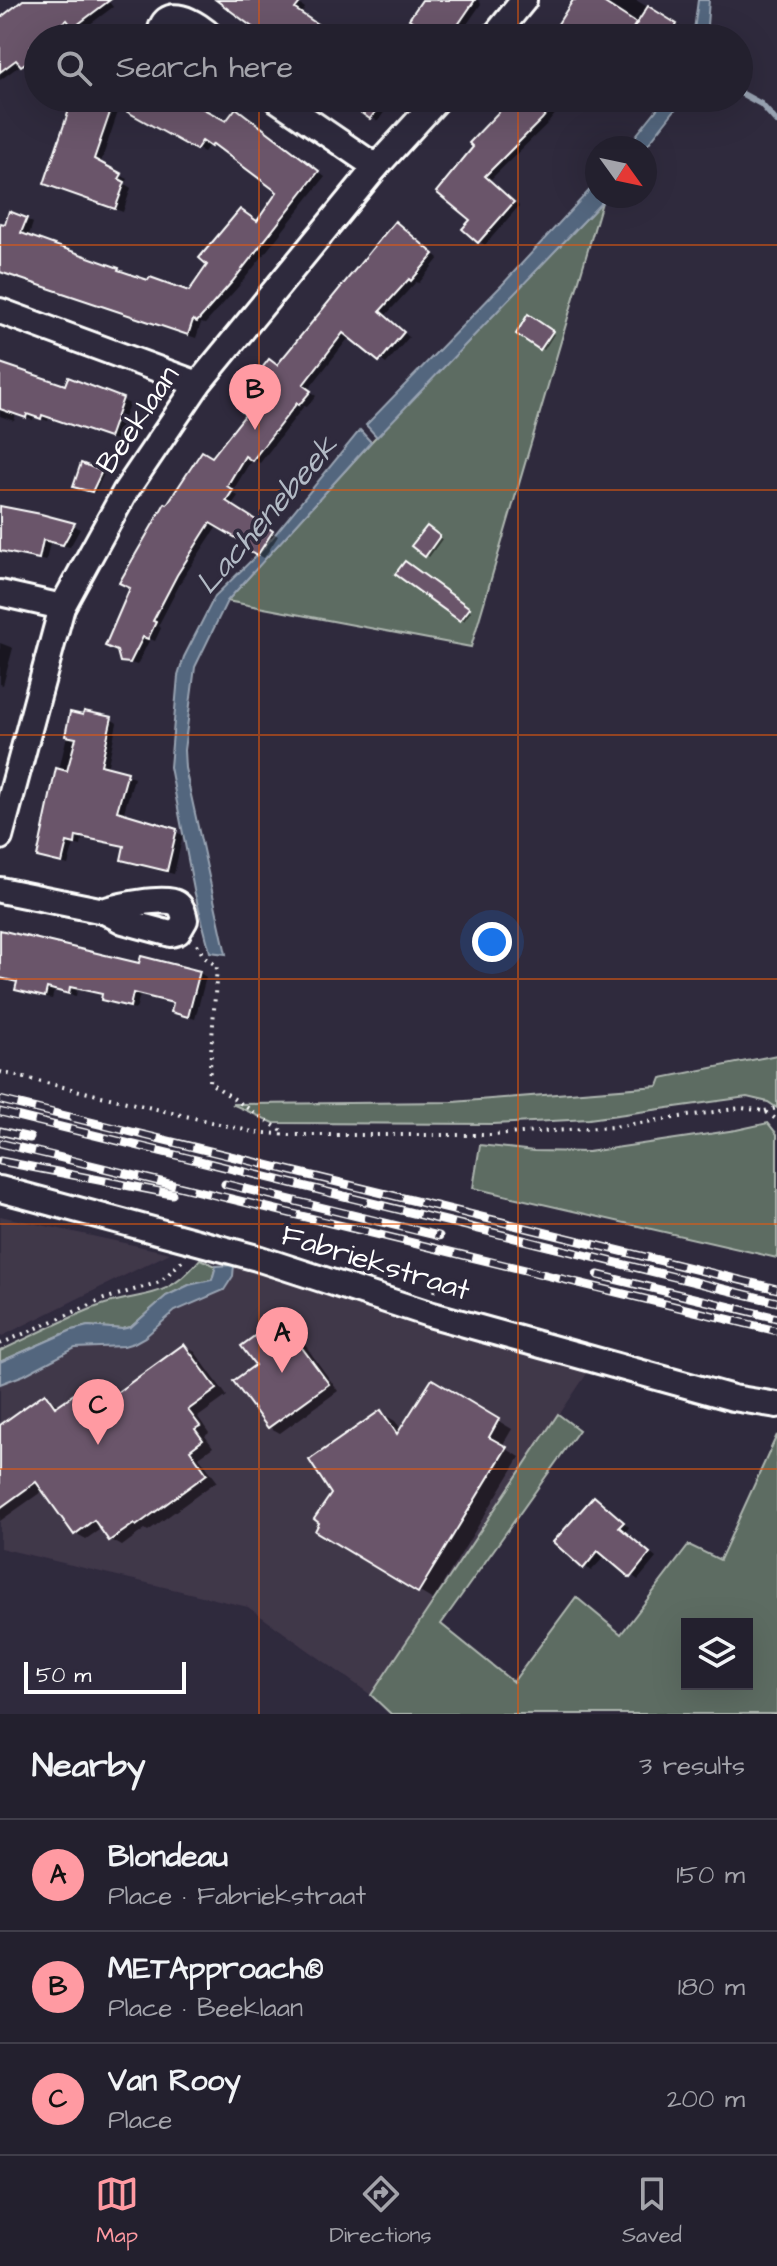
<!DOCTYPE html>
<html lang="en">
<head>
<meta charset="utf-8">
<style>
	body { margin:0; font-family:"Architects Daughter",sans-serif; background:#2f2d3a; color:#f1f3f6 }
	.controls { position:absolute; right:24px; bottom:24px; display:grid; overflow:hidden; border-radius:0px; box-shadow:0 8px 32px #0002 }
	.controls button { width:72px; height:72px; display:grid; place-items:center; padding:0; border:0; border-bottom:2px solid #403e4a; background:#23202e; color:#f1f3f6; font:40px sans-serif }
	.compass { position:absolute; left:585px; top:136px; width:72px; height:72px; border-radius:50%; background:#23202e; box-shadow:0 8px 32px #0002; rotate:123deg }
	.scale { position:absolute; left:24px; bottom:20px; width:162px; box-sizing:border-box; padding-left:8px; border:4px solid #fff; border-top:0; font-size:22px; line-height:28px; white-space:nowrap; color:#fff; -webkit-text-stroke:6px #2f2a3d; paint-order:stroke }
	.you { position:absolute; left:492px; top:942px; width:28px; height:28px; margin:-20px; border:6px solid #fff; border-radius:50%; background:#1a73e8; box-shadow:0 0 0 12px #1a73e833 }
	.badge { display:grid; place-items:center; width:52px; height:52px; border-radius:50%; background:#ff9aa2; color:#111; font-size:26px; font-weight:700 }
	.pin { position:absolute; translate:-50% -66px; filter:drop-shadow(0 2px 4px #0008) }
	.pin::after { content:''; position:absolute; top:42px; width:28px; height:24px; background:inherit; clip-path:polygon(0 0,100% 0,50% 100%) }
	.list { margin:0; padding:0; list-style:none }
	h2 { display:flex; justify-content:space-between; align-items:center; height:104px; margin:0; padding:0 32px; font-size:34px }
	h2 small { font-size:26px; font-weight:400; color:#a3a3aa }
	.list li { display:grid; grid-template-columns:52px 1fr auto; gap:24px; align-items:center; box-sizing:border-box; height:112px; padding:0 32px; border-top:2px solid #403e4a }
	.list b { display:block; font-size:30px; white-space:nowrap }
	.list p { margin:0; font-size:26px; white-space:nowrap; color:#a3a3aa }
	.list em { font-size:26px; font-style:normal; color:#a3a3aa }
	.icon { flex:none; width:44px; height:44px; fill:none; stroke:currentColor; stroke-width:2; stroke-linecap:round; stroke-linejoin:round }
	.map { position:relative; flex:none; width:777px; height:1714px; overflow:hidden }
	.search { position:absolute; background:#23202e; box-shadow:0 8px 32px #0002; left:24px; right:24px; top:24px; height:88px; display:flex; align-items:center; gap:20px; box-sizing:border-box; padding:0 28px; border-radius:44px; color:#a3a3aa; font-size:30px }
	.sheet { height:440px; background:#23202e }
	nav { display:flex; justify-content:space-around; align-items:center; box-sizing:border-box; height:112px; border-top:2px solid #403e4a; background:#23202e; font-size:22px; color:#a3a3aa }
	nav a { display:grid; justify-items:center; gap:4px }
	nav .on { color:#ff9aa2 }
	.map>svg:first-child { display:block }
	.built { fill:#41374a }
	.green { fill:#5d6c62; stroke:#aeb6b0; stroke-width:2; fill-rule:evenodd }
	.water { fill:#53667e; stroke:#98a3b2; stroke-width:2 }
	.shadow { fill:#0007 }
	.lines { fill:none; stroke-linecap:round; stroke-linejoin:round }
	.stream { stroke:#98a3b2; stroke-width:6 }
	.building { fill:#6b556a; stroke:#fff; stroke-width:2 }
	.minor-casing { stroke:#fff; stroke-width:30 }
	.path { stroke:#fff; stroke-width:4; stroke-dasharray:2 6; stroke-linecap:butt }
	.minor { stroke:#2f2a3d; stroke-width:24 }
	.rail-casing { stroke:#fff; stroke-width:9 }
	.rail { stroke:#2f2a3d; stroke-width:6; stroke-dasharray:18; stroke-linecap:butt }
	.grid { fill:none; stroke:#e8590c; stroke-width:2; stroke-opacity:0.55 }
	.labels { text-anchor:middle; stroke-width:7; stroke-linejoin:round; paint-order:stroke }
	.street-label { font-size:30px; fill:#fff; stroke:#2f2a3d }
	.water-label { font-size:32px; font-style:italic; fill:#b2bac5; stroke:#2f2a3d }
</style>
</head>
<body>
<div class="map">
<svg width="777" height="1714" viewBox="0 0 777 1714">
	<rect width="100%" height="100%" fill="#2f2a3d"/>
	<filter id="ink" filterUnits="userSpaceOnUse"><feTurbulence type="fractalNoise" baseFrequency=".0125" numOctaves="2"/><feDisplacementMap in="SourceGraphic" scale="16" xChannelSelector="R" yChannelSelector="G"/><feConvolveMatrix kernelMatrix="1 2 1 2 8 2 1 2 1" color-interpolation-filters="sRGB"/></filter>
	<g filter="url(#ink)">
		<g class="built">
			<path d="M0,1216L170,1253L0,1337Z"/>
			<path d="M237,1254L592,1366L371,1695L248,1607L0,1548V1384L24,1375L75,1348L124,1346L134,1343L145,1337L175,1311L224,1290L233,1276Z"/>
		</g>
		<g class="green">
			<path d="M602,202L471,647L227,601L371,442Z"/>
			<path d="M777,1055V1108L768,1102L747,1097L589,1119L493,1124L274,1123L232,1104L453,1102L658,1086L661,1078Z"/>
			<path d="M768,1123L777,1134V1258L473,1188L480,1145L534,1151L588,1152L736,1130Z"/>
			<path d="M200,1259L216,1266L212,1280L189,1285L166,1296L131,1327L122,1329L88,1326L72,1330L0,1362V1351C32,1336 63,1320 96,1307C141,1290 164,1304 200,1259Z"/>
			<path d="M558,1414L579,1430L441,1624L513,1682L576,1597L621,1634L689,1545L720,1560L777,1435V1714H391L371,1695ZM687,1624H747V1684H687Z"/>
		</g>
		<g class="water">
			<path d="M698,0H709L706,38H693Z"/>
			<path d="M666,98H684L645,148H626Z"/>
			<path d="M597,182V196H607L602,202L377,437L366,425L502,285Z"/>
			<path d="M360,430L371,442L227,601L195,667L184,750L185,768L226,954L210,952L194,890L170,767L178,676L184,657L215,596L263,549Z"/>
			<path d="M234,1265L233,1276L224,1290L175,1311L145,1337L134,1343L124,1346L75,1348L24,1375L0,1384V1362L72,1330L88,1326L122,1329L131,1327L166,1296L189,1285L212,1280L216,1266Z"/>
		</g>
		<g class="shadow">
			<path d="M26,0H112L109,2L113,7L81,31L73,24L54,38H38V62L29,69L22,64L0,80V20Z"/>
			<path d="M220,0H293L305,8L301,15L335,38H269Z"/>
			<path d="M430,0H478L481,4L458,37L444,28L437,38H403Z"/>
			<path d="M575,0H636L683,29L677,38H654L646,33L644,36L639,33L636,38H551Z"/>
			<path d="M76,98H178L227,124L243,115L325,177L239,286L205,324L201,323L196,338L0,272V222L6,226L26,219L33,223L28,238L125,274L190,293L258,223L280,192L221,147L219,149L210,144L204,152L120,106L100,165L128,179L125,184L131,188L123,212L53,187Z"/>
			<path d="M341,98H394L378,121Z"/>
			<path d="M514,98H568L548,123L490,180L519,206L485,245L479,241L472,220L439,191Z"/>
			<path d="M402,227L439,258L419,283L416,282L385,316L409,337L386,364L350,336L308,390L316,396L307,407L304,406L260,463L252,459L232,492L238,496L231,506L278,536L264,558L241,545L244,540L218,525L183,578L158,626L161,628L155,641L150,639L137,665L122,660L212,460L248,414L278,367Z"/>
			<path d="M529,317L554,334L544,350L518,333Z"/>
			<path d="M0,365L67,388L122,400L129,404L116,440L49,417L48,421L34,416L33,420L16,414L14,421L0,416Z"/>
			<path d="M82,465L104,474L95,492L78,487Z"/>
			<path d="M0,508L74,525L80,529L70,547L50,542L46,561L0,551Z"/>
			<path d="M427,528L442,539L429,557L414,546Z"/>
			<path d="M406,563L471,611L464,621L398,574Z"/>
			<path d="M0,643L13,648L3,685L0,684Z"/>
			<path d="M72,714L111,719L117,723L107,769L134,778L123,815L183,835L174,874L129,863L123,859L126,847L82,838L81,846L74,844L68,865L39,856Z"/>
			<path d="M0,932L140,966L142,959L200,973L206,977L195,1019L173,1011L175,1004L140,995L136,1009L110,1003L103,999L104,995L77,990L76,996L54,991L52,999L24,993L17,989L19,983L0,978Z"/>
			<path d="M268,1328L279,1334L286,1345L294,1339L305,1345L338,1391L280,1433L269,1427L258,1365Z"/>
			<path d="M185,1346L195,1352L227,1396L198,1417L209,1433L205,1436L213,1447L199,1457L217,1481L148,1531L145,1529L122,1546L111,1540L102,1528L86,1539L75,1533L44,1490L0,1521V1427L45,1395L60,1407L87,1387L98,1393L105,1404Z"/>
			<path d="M433,1382L512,1429L502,1446L520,1457L433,1600L317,1530L381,1413L395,1421L402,1430Z"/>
			<path d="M601,1502L629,1527L625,1533L656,1558L638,1580L606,1555L591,1571L556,1542Z"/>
		</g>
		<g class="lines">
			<path class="stream" d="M739,92L761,104L777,122"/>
		</g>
		<g class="building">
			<path d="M23,0H110L73,28L67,20L43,38H38V41L31,46L37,55L21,66L16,60L0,72V18Z"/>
			<path d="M216,0H302L295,9L338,38H267Z"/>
			<path d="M422,0H475L449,38H400L412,21L409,19Z"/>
			<path d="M573,0H600L636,23L627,38H549Z"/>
			<path d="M648,6L677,24L669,38H650L634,28Z"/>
			<path d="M73,98H183L226,121L236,108L319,171L232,282L197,322L193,320L188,335L0,272V223L5,224L9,211L27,218L21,233L119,268L118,270L148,280L150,277L189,291L207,265L199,258L240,209L257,221L277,192L213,144L211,147L202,141L196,150L113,104L94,159L122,174L119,179L125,182L115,209L44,184Z"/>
			<path d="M340,98H385L370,119Z"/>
			<path d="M512,98H559L542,119L485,176L514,202L478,243L462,229L470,220L436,192L473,147L469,143Z"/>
			<path d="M395,221L434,254L411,281L409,279L380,311L404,332L379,362L343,333L303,385L311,391L299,405L297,403L252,461L245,456L227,486L233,490L226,501L273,531L257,556L238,545L241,541L210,523L177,575L153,621L156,622L148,639L143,637L130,663L120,662L117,651L105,646L130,588L119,583L165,503L167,504L202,451L212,457L245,415L241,411L266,378L259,372L269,359L277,365Z"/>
			<path d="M528,314L553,331L540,350L516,334Z"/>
			<path d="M0,363L65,385L68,377L123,398L109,438L42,415L41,419L27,414L26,418L0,409Z"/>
			<path d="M81,463L102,471L92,492L73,487Z"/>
			<path d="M0,506L41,514L75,523L63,545L43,540L39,559L0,551Z"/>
			<path d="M427,526L440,536L425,557L411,546Z"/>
			<path d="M405,561L470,608L460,621L395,574Z"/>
			<path d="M84,711L112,717L101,765L128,772L117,811L177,829L167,871L121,860L124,846L76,836L75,844L67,842L62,863L37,857L56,768L67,771L76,738L65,736L70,712L83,715Z"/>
			<path d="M0,930L139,963L141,956L200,971L188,1017L171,1012L173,1003L133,993L130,1007L101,1000L102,994L70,987L69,994L47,988L45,997L15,990L17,982L0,978Z"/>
			<path d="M268,1326L282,1345L294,1337L329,1384L268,1428L233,1381L255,1365L241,1346Z"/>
			<path d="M184,1344L217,1389L188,1410L200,1426L195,1429L203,1440L190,1450L207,1474L136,1526L134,1524L109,1541L94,1520L74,1535L36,1482L0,1508V1425L45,1393L55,1407L87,1385L101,1404Z"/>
			<path d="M432,1379L499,1419L489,1437L507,1447L418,1593L315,1531L319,1523L314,1519L331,1494L309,1460L381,1410L397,1434Z"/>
			<path d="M594,1496L624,1522L619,1527L650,1553L630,1578L598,1551L583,1569L553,1542Z"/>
		</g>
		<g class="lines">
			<g class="minor-casing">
				<g id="minor">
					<path d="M160,38C161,0 198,23 213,38"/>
					<path d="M493,38L524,0"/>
					<path d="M275,98L376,167"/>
					<path d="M0,311L198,384"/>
					<path d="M0,593L62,607"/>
					<path d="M0,837L62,607L125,492L198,384L376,167L439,98"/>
					<path d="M0,890L104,911L123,921L171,934L178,932L185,920C184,914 182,906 176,903C166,896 115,906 104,911"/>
					<path d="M0,1189L257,1258L429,1314L733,1398L777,1405"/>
				</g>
			</g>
			<g class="path">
				<path d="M197,944L204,957L217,966L209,1082L285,1133"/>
				<path d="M0,1072L253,1132L290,1135H492L613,1127L741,1108L765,1111L777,1120"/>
				<path d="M765,1111L777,1108"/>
				<path d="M434,1292L440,1269"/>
				<path d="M0,1344L104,1299L160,1282L183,1260"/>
			</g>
			<use href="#minor" class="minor"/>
			<g class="rail-casing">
				<g id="rail">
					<path d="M0,1100L777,1289"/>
					<path d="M0,1112L777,1302"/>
					<path d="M0,1131L30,1138"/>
					<path d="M0,1143L777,1331"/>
					<path d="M0,1161L172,1194"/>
					<path d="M225,1184L439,1236"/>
					<path d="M598,1275L777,1318"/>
				</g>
			</g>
			<use href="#rail" class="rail"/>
		</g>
	</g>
	<path class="grid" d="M259,0V38M518,0V38M259,98V1714M518,98V1714M0,245H777M0,490H777M0,735H777M0,979H777M0,1224H777M0,1469H777"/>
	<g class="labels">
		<g class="street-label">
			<text transform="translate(137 419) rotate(-56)" y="10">Beeklaan</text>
			<text transform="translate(376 1262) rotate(17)" y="10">Fabriekstraat</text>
		</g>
		<g class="water-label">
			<text transform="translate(266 514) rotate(-49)" y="11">Lachenebeek</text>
		</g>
	</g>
</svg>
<div class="controls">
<button><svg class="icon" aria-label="layers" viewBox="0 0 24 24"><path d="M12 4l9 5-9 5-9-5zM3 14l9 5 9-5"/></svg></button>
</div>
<svg class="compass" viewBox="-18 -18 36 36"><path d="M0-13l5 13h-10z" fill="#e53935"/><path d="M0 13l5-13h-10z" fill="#a3a3aa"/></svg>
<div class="scale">50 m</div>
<div class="you"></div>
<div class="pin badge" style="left:282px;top:1373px">A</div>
<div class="pin badge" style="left:255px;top:430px">B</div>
<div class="pin badge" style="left:98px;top:1445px">C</div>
<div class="search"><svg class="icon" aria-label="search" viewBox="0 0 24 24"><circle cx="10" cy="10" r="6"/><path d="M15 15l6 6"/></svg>Search here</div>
</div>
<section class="sheet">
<h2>Nearby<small>3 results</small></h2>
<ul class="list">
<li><span class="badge">A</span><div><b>Blondeau</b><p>Place · Fabriekstraat</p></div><em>150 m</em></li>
<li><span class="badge">B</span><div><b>METApproach®</b><p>Place · Beeklaan</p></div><em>180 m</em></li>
<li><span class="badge">C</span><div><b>Van Rooy</b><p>Place</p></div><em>200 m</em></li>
</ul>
</section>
<nav>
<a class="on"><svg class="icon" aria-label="map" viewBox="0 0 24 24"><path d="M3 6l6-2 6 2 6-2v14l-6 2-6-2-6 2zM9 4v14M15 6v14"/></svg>Map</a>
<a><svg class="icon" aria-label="directions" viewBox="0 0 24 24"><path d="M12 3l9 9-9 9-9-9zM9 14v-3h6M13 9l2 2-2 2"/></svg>Directions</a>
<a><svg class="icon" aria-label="saved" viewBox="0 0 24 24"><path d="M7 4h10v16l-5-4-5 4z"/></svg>Saved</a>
</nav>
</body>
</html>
